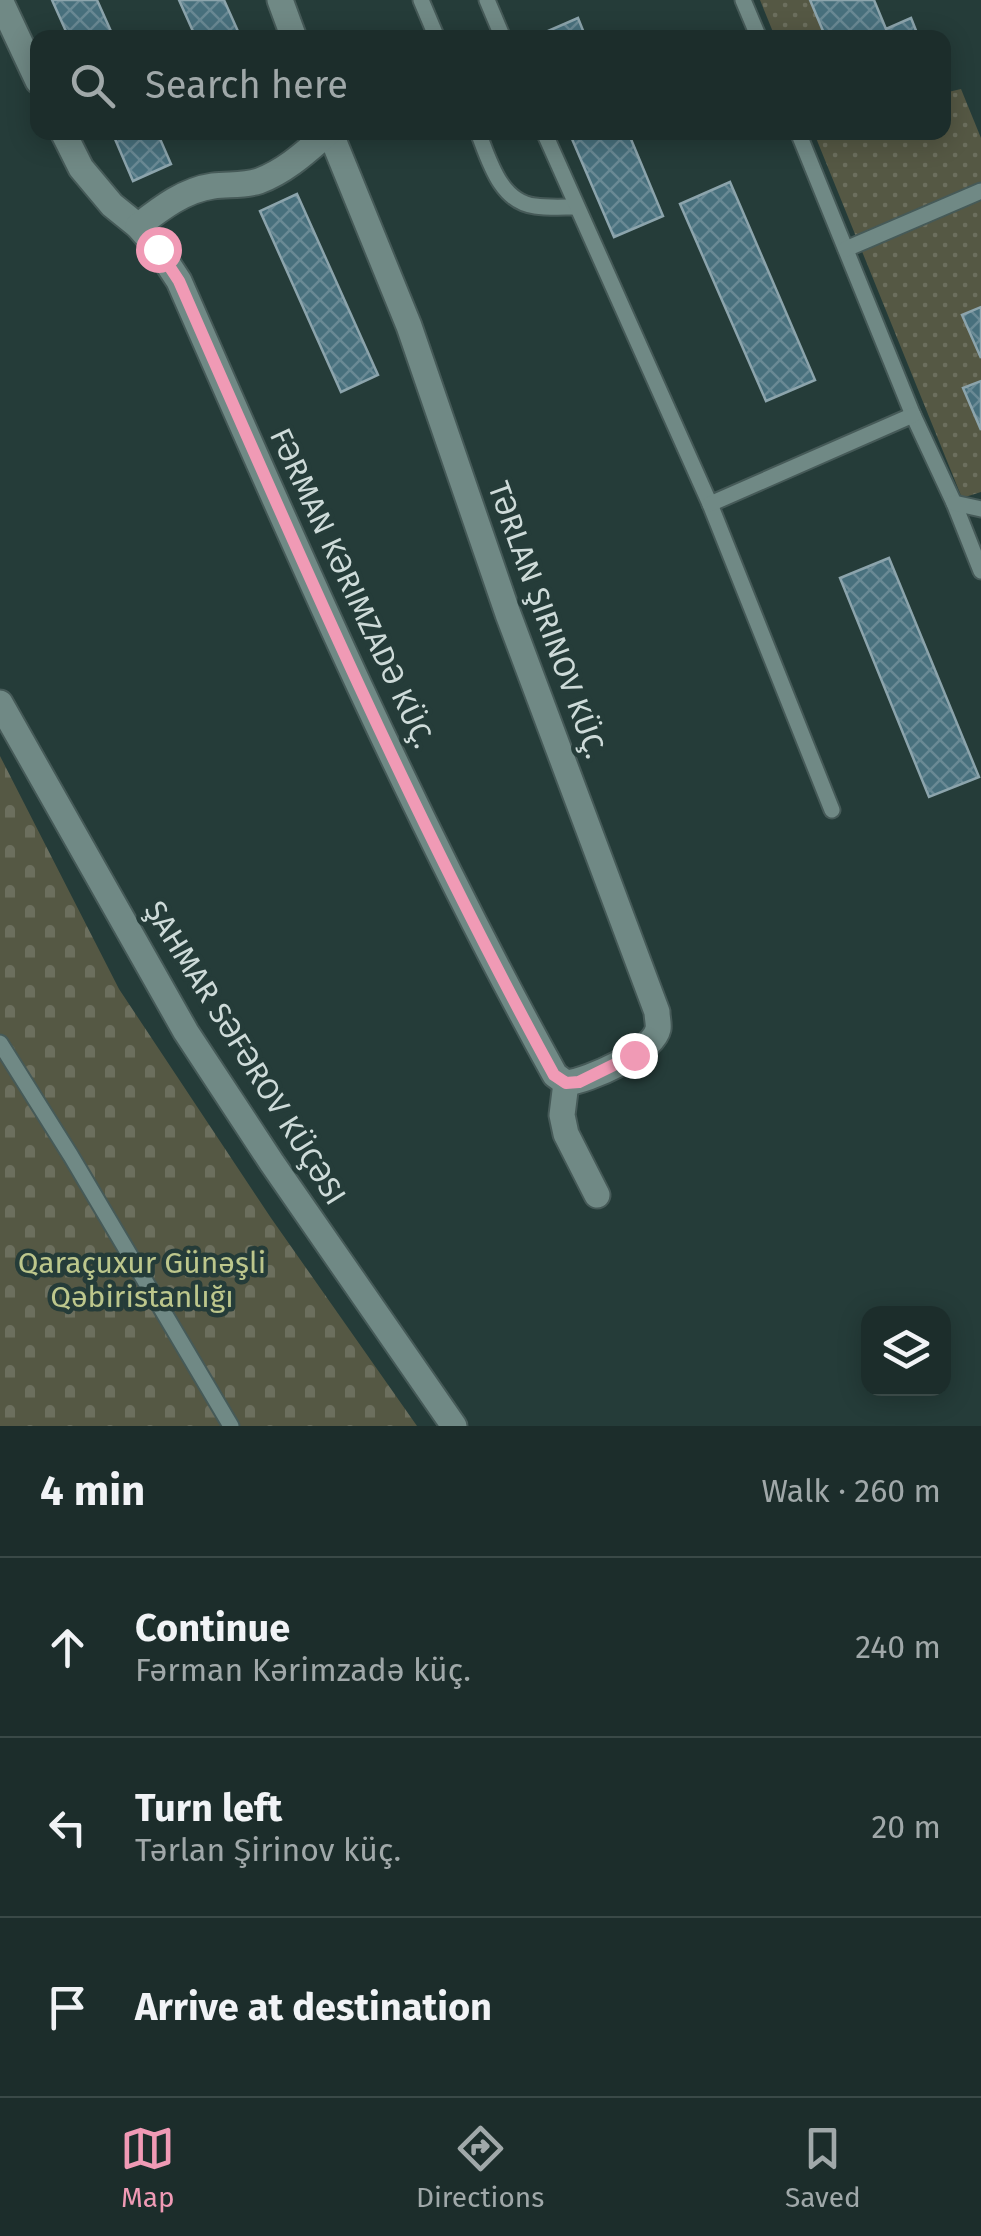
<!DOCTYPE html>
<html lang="en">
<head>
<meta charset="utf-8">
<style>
	body { margin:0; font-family:"Fira Sans",sans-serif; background:#293937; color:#f1f3f6 }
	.controls { position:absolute; right:30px; bottom:30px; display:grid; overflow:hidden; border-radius:20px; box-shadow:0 5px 25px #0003 }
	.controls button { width:90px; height:90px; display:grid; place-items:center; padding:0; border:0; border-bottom:2px solid #3a4947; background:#1c2d2b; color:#f1f3f6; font:50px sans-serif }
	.stop { position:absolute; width:30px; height:30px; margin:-22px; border:8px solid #f09ab5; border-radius:50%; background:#fff }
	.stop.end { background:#f09ab5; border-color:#fff; box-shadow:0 2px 10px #0008 }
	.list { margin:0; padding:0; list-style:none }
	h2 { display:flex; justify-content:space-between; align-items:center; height:130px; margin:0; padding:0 40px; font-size:42px }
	h2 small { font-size:32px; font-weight:400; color:#a0a8a9 }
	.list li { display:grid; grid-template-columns:65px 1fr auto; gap:30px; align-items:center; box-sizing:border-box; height:180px; padding:0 40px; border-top:2px solid #3a4947 }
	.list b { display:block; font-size:38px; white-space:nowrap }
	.list p { margin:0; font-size:32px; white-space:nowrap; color:#a0a8a9 }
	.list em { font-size:32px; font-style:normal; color:#a0a8a9 }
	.icon { flex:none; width:55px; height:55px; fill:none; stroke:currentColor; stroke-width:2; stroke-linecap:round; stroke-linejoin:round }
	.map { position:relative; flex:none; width:981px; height:1426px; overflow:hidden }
	.search { position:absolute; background:#1c2d2b; box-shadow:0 5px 25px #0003; left:30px; right:30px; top:30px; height:110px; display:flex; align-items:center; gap:25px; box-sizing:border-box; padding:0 35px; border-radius:20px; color:#a0a8a9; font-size:38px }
	.sheet { height:670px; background:#1c2d2b }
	nav { display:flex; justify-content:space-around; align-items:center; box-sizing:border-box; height:140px; border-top:2px solid #3a4947; background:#1c2d2b; font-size:28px; color:#a0a8a9 }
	nav a { display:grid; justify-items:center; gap:5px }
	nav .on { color:#f09ab5 }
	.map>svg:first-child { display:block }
	.cemetery { fill:url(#cemetery-stones) }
	.park { fill:url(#park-dots) }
	.building { fill:url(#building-cross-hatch); stroke:#8ca4ac; stroke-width:2.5 }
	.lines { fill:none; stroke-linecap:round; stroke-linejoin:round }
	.lane-casing { stroke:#465a58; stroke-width:19 }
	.street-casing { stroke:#465a58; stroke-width:29 }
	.secondary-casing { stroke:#465a58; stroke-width:29 }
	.lane { stroke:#708985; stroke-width:15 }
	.street { stroke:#708985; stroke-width:25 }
	.secondary { stroke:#708985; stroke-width:25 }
	.route { stroke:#f09ab5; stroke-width:12 }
	.labels { text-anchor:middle; stroke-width:9; stroke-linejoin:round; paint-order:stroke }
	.street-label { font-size:30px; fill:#cedbd9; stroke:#253c39 }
	.park-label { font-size:30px; fill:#bdc78c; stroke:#253c39 }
</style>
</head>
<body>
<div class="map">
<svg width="981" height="1426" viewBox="0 0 981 1426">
	<defs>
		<pattern id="cemetery-stones" width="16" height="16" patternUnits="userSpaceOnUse" patternTransform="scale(2.5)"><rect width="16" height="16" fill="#555844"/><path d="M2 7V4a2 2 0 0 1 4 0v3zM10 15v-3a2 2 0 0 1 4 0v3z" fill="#6c6f5e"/></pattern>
		<pattern id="park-dots" width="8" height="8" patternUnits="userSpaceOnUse" patternTransform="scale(2.5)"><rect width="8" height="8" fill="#555844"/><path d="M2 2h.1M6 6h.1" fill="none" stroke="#6c6f5e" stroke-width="1.8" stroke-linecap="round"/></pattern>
		<pattern id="building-cross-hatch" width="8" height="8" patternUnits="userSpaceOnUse" patternTransform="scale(2.5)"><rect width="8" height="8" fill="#48707d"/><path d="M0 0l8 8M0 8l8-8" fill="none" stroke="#6a8a95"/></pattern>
	</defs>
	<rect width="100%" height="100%" fill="#253c39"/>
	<path class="cemetery" d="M0,756L119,989L271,1218L417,1426H0Z"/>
	<g class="park">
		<path d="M760,0H810L826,37H775Z"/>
		<path d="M961,89L981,138V492L962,498L814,133L944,132V93Z"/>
	</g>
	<g class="building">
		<path d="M52,0H97L114,38H69Z"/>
		<path d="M179,0H224L241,38H196Z"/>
		<path d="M810,0H874L886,29L911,18L919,38H826Z"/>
		<path d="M578,18L586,38H532Z"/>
		<path d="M112,132H157L171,164L133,181Z"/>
		<path d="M569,132H628L663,216L614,237Z"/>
		<path d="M730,182L815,380L766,401L680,204Z"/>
		<path d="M297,194L378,375L341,392L260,211Z"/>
		<path d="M981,307V358L962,315Z"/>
		<path d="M981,381V430L963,388Z"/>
		<path d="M889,558L979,777L929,797L840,578Z"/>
	</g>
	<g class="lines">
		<g class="lane-casing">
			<g id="lane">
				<path d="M421,0L437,38"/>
				<path d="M487,0L503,38"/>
				<path d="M743,0L759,38"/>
				<path d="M478,132C489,160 500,202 535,206C548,208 563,207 576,207"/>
				<path d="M544,132L710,504L832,810"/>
				<path d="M798,132L913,415L954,503L981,571"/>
				<path d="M846,249L981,191"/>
				<path d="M954,503L981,509"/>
				<path d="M710,504L913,415"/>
				<path d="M0,1043L71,1156L231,1426"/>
			</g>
		</g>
		<g class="street-casing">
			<g id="street">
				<path d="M0,0L38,81"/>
				<path d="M280,0L294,38"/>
				<path d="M63,132L81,168L112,205L138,226L158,249L179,281C296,549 413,818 555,1075L566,1083"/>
				<path d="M330,132L409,326L508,614L657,1012C657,1018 659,1024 658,1029C653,1052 588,1081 566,1083"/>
				<path d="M138,226C160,209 184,190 213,186C229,184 243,186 259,181C286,171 307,151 329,132"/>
				<path d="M566,1083L562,1115L566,1134L597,1195"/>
			</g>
		</g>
		<g class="secondary-casing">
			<path id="secondary" d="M0,703L186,1032L272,1163L454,1426"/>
		</g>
		<use href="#lane" class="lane"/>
		<use href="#street" class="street"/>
		<use href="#secondary" class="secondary"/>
	</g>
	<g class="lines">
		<path class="route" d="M158,249L179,281C296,549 413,818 554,1075L566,1083L579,1082L634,1055"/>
	</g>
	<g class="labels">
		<g class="street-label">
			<text transform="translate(352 588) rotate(65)" y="10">FƏRMAN KƏRIMZADƏ KÜÇ.</text>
			<text transform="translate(547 620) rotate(70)" y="10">TƏRLAN ŞIRINOV KÜÇ.</text>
			<text transform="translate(245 1053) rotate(58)" y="10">ŞAHMAR SƏFƏROV KÜÇƏSI</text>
		</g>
		<g class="park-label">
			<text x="142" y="1273">Qaraçuxur Günəşli<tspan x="142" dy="34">Qəbiristanlığı</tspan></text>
		</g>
	</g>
</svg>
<div class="controls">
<button><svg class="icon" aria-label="layers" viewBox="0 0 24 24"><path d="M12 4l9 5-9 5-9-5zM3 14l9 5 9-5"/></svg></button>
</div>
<div class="stop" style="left:158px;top:249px"></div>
<div class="stop end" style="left:634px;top:1055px"></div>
<div class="search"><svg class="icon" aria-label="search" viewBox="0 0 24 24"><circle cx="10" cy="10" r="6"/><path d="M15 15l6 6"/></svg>Search here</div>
</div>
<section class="sheet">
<h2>4 min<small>Walk · 260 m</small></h2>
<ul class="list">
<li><svg class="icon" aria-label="ahead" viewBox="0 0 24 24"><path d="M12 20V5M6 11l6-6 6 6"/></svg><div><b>Continue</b><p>Fərman Kərimzadə küç.</p></div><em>240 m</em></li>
<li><svg class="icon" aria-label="left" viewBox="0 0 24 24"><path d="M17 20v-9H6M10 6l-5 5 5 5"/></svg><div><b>Turn left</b><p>Tərlan Şirinov küç.</p></div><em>20 m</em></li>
<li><svg class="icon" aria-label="arrive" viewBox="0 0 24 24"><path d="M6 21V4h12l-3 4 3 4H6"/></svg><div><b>Arrive at destination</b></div></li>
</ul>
</section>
<nav>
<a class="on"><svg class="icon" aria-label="map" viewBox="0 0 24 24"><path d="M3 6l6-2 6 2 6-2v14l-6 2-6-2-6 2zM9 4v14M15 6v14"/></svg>Map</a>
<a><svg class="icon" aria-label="directions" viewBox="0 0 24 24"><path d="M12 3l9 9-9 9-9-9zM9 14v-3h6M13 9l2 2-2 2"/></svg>Directions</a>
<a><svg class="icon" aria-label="saved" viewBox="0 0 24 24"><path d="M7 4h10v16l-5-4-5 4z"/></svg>Saved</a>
</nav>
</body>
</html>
